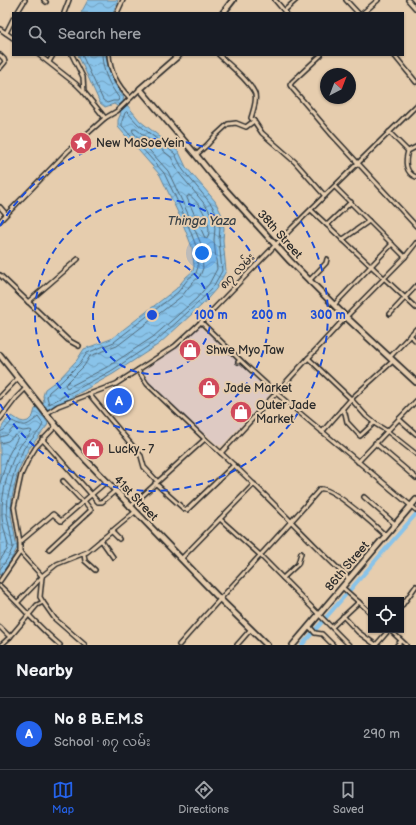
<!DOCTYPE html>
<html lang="en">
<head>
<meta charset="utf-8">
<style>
	body { margin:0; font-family:"Balsamiq Sans","Noto Sans Myanmar",sans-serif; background:#242831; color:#f1f3f6 }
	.controls { position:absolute; right:12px; bottom:12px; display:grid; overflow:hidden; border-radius:0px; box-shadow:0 1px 3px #0004 }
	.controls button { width:36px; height:36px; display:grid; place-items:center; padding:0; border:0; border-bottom:1px solid #363941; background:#171b24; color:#f1f3f6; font:20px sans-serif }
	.compass { position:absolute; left:320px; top:68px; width:36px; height:36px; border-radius:50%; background:#171b24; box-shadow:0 1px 3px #0004; rotate:42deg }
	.you { position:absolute; left:202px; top:253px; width:14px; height:14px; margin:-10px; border:3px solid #fff; border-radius:50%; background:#1a73e8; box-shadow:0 0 0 6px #1a73e833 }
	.badge { display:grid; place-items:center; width:26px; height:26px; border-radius:50%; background:#2563eb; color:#fff; font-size:13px; font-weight:700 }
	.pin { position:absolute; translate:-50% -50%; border:2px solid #fff; box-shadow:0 1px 4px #0006 }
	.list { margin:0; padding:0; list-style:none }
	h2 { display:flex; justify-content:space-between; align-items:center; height:52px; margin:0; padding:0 16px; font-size:17px }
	h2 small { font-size:13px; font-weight:400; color:#9ea1a6 }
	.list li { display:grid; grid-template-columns:26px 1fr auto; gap:12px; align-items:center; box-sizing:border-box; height:72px; padding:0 16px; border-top:1px solid #363941 }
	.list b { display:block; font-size:15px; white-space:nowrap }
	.list p { margin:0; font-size:13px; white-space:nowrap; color:#9ea1a6 }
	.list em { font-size:13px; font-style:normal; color:#9ea1a6 }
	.icon { flex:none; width:22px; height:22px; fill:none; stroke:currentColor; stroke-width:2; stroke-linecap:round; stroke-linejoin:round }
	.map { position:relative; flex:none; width:416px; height:645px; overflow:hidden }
	.search { position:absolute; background:#171b24; box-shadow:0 1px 3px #0004; left:12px; right:12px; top:12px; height:44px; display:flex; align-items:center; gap:10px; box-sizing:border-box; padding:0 14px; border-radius:0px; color:#9ea1a6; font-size:15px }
	.sheet { height:124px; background:#171b24 }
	nav { display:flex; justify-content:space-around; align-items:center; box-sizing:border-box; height:56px; border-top:1px solid #363941; background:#171b24; font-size:11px; color:#9ea1a6 }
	nav a { display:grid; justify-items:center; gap:2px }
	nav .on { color:#2563eb }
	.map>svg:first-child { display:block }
	.built { fill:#decac3 }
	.water { fill:url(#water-waves); stroke:#63869d }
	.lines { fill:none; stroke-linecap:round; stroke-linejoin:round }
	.shore { stroke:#516877; stroke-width:1 }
	.canal { stroke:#89c3e9; stroke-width:4 }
	.minor-casing { stroke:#2b2b2b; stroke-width:6 }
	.secondary-casing { stroke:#2b2b2b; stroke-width:8 }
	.minor { stroke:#e6cdae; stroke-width:3 }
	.secondary { stroke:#e6cdae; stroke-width:4.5 }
	.ring { fill:none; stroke:#1d4ed8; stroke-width:2; stroke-dasharray:7 5 }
	.labels { text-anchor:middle; stroke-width:4; stroke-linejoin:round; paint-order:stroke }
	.poi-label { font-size:12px; fill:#2b2b2b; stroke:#e6cdae; text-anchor:start }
	.street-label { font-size:12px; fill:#2b2b2b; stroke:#e6cdae }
	.water-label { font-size:13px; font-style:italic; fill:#394248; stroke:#e6cdae }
	.centre { fill:#1d4ed8; stroke:#e6cdae; stroke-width:2 }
	.ring-label { font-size:12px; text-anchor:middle; font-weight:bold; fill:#1d4ed8; stroke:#e6cdae; stroke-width:4; stroke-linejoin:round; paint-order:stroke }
</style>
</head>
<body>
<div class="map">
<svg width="416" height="645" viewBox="0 0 416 645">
	<defs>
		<pattern id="water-waves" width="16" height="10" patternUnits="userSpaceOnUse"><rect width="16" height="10" fill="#89c3e9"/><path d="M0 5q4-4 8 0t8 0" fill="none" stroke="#709fbd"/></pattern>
	</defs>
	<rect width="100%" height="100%" fill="#e6cdae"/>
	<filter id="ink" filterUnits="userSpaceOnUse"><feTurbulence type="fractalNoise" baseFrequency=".025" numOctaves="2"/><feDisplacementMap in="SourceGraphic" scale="8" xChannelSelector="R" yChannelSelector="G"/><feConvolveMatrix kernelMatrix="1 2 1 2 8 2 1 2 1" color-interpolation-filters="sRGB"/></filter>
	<g filter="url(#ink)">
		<path class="built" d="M200,326L271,393L222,446L217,445L205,433L202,436L147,383L145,369L177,348Z"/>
		<g class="water">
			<path d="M88,0H118L113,13H81Z"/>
			<path d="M78,55H106C108,73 113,83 124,97L123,100L140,121L179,152L186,167L215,201L221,213L224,228L223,240L226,271L216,289L202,305L159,344L113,374L49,410L40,412L48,423L47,426L28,450L18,471L12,497L11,515L17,548L11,560L0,576V432C2,426 6,419 12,416L20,421L24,422L28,421L33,416L35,409L44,402L43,396L45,389L60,378L77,360L84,349L111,339L176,289L186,277L193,271L194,266L192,247L181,219L160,175L118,127V120L121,113L117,106L114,104L105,107L100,103Z"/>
		</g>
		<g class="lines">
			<g class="shore">
				<path d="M82,55L103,100L107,103L113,101H118L119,98C109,84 103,73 102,55"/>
				<path d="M127,112L138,124L175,154L183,170L211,204L217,214L220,228L219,240L222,271L213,287L199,302L156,341L111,371L49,404L47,397L49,392L62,381L80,363L87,353L114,342L178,292L188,279L196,273L198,267L196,246L185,217L164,173L122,126V121L125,113Z"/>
				<path d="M133,129H136L171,157L179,173L207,207L212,216L215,228L214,240L217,269L209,284L196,299L153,337L109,366L67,388L65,385L84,366L90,356L117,346L182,296L192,283L200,276L203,268L201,244L189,216L168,171L133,132Z"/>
				<path d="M189,195C200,202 214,226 207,239L205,238L187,198Z"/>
				<path d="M0,432L4,430L12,421C26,428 26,426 38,417L43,424L40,430L24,448L15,469L8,496L7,515L13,547L8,558L0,569"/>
				<path d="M0,437L7,435L13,428L23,431L30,430L32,431C29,437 23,441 20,446C9,463 1,494 2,515C2,525 6,535 8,545L7,550L0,560"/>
				<path d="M0,443L8,441L15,435L18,437L8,456L0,483"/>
			</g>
			<path class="canal" d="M302,645L416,514"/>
			<g class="minor-casing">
				<g id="minor">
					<path d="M44,0L46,2"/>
					<path d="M275,0L286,13"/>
					<path d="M346,0L358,13"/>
					<path d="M408,0L416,9"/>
					<path d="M284,11L296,0"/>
					<path d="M17,13L25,0"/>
					<path d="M64,13L69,0"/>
					<path d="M117,13L123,0"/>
					<path d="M363,13L378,0"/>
					<path d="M0,29L13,38"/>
					<path d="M6,33L13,19"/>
					<path d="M0,55L4,59L5,62L0,68"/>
					<path d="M39,55L76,84L84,92L105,118"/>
					<path d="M72,55L83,77L84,92"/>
					<path d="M109,55C110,73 118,86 130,98"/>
					<path d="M321,55L292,82L290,85L292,88L332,135L416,226"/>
					<path d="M394,55L416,82"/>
					<path d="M49,62L53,55"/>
					<path d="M254,121L262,133L295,162L325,196"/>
					<path d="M389,132L408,151C405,161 405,173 416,177"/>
					<path d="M408,151L416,147"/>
					<path d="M196,155L207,145L215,136L228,124L236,123L246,127L254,121L251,118C253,111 257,101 255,94C250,81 229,65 219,55"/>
					<path d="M335,187L405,257"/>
					<path d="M0,207L6,214"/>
					<path d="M311,210L416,308"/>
					<path d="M0,221L68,151L105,118L117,111L140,89"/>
					<path d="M327,225L351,202"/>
					<path d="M342,240L369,221"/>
					<path d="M0,275L68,340L79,346"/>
					<path d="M309,281L326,263L327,259"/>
					<path d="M28,302L78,259"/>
					<path d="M334,305L392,244"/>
					<path d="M390,314L416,286"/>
					<path d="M201,322L240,360L238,362"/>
					<path d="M410,335L416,341"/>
					<path d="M390,357L416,329"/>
					<path d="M308,358L351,399L393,361"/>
					<path d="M240,360L276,393L416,510"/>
					<path d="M138,370L147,384L205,439"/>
					<path d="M89,394L141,456L144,467L157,481"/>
					<path d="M0,397L18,378"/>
					<path d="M342,409L345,413L347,422L360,436L374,423"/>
					<path d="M46,414L58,406L116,384L175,346L201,322L292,228L416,106"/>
					<path d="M0,419L16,398L26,388"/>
					<path d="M399,419L416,434"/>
					<path d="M322,432L351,399L366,416L377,425L387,431L416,454"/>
					<path d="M42,439L98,502H102L115,491"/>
					<path d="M375,443L416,478"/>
					<path d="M221,453L346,317L405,257L416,243"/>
					<path d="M358,462L416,401"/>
					<path d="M63,481L83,502"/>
					<path d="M155,483L184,509L187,510L234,465"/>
					<path d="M364,497L395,524"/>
					<path d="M130,507L205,439C256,482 300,533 349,579"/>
					<path d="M220,519L260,555L349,645"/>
					<path d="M111,531L119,539"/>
					<path d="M101,540L113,557"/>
					<path d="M20,542L53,514L61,521L106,482"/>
					<path d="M49,549L91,510L84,501"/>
					<path d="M20,552L42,576"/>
					<path d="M84,554L85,561L95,570"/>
					<path d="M181,559L254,484"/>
					<path d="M283,578L298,564L301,553"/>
					<path d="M0,581L20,552V542L14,507L21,475L28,460L36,447L56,426"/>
					<path d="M0,586C21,605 38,627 60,645"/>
					<path d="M342,587L371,613"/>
					<path d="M18,602L42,577V576L57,564L87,552L135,512"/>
					<path d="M43,602L55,619L85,645"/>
					<path d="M401,607L416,586"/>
					<path d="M343,616L358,632L376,645"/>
					<path d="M309,626L315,633L322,634L333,645"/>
					<path d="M0,627L10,637L1,645"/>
					<path d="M332,627L359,602"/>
					<path d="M390,630L406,645"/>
					<path d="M10,637L37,605L43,602L40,597L42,577"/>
					<path d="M179,645C225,592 274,542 320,489C332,486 375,526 385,535"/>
					<path d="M237,645L251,629"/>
					<path d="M376,645L389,630"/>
					<path d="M397,645L401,641"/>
				</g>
			</g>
			<g class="secondary-casing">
				<g id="secondary">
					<path d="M223,13L233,0"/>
					<path d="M179,55L140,89L196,155L213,176L290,261L346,317L416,382"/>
					<path d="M0,355L56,426L87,461L219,598L267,645"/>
					<path d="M293,645L416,500"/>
				</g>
			</g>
			<use href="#minor" class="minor"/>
			<use href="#secondary" class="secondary"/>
		</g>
	</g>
	<g class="ring">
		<circle cx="152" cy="315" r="59"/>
		<circle cx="152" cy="315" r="117"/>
		<path d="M0 226A176 176 0 1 1 0 404"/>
	</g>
	<defs>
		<g id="sight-disc" transform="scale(1.15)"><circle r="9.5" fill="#d1495b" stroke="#e6cdae"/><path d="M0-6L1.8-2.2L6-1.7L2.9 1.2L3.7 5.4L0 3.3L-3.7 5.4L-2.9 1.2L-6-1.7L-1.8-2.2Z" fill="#fff"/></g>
		<g id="shop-disc" transform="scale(1.15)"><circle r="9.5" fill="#d1495b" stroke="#e6cdae"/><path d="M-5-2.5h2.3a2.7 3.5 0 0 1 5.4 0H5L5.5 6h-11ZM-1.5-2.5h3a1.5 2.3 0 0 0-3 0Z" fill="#fff"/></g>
	</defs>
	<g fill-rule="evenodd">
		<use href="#sight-disc" x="81" y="143"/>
		<use href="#shop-disc" x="190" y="350"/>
		<use href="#shop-disc" x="209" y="388"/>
		<use href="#shop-disc" x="241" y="412"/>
		<use href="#shop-disc" x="93" y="449"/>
	</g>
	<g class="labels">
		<g class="poi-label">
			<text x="96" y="147">New MaSoeYein</text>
			<text x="206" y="354">Shwe Myo Taw</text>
			<text x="224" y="392">Jade Market</text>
			<text x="256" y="409">Outer Jade<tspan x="256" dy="14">Market</tspan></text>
			<text x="108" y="453">Lucky - 7</text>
		</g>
		<g class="street-label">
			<text transform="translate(280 234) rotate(48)" y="4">38th Street</text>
			<text transform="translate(237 271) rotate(-46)" y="4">၈၇ လမ်း</text>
			<text transform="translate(136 498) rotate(46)" y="4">41st Street</text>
			<text transform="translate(347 566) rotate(-50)" y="4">86th Street</text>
		</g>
		<g class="water-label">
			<text x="202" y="225">Thinga Yaza</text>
		</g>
	</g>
	<circle cx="152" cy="315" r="6" class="centre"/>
	<g class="ring-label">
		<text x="211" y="319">100 m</text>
		<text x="269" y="319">200 m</text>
		<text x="328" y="319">300 m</text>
	</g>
</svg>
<div class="controls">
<button><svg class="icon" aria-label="locate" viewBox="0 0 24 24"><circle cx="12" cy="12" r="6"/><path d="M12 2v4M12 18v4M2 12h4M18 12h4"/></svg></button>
</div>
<svg class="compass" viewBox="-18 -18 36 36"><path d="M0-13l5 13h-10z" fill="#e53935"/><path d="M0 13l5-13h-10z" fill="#9ea1a6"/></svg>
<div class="you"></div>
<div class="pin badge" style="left:119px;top:401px">A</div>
<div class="search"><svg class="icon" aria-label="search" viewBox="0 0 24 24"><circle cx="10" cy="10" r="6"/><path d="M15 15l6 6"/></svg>Search here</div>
</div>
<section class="sheet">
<h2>Nearby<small></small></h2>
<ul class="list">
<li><span class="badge">A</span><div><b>No 8 B.E.M.S</b><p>School · ၈၇ လမ်း</p></div><em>290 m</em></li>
</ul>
</section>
<nav>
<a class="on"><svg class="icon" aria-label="map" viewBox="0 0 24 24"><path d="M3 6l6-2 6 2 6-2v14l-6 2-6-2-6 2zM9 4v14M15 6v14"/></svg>Map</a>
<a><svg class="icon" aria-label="directions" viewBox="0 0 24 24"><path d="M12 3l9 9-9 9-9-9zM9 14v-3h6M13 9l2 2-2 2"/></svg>Directions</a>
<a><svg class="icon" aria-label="saved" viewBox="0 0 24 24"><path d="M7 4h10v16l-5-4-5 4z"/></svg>Saved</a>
</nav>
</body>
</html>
